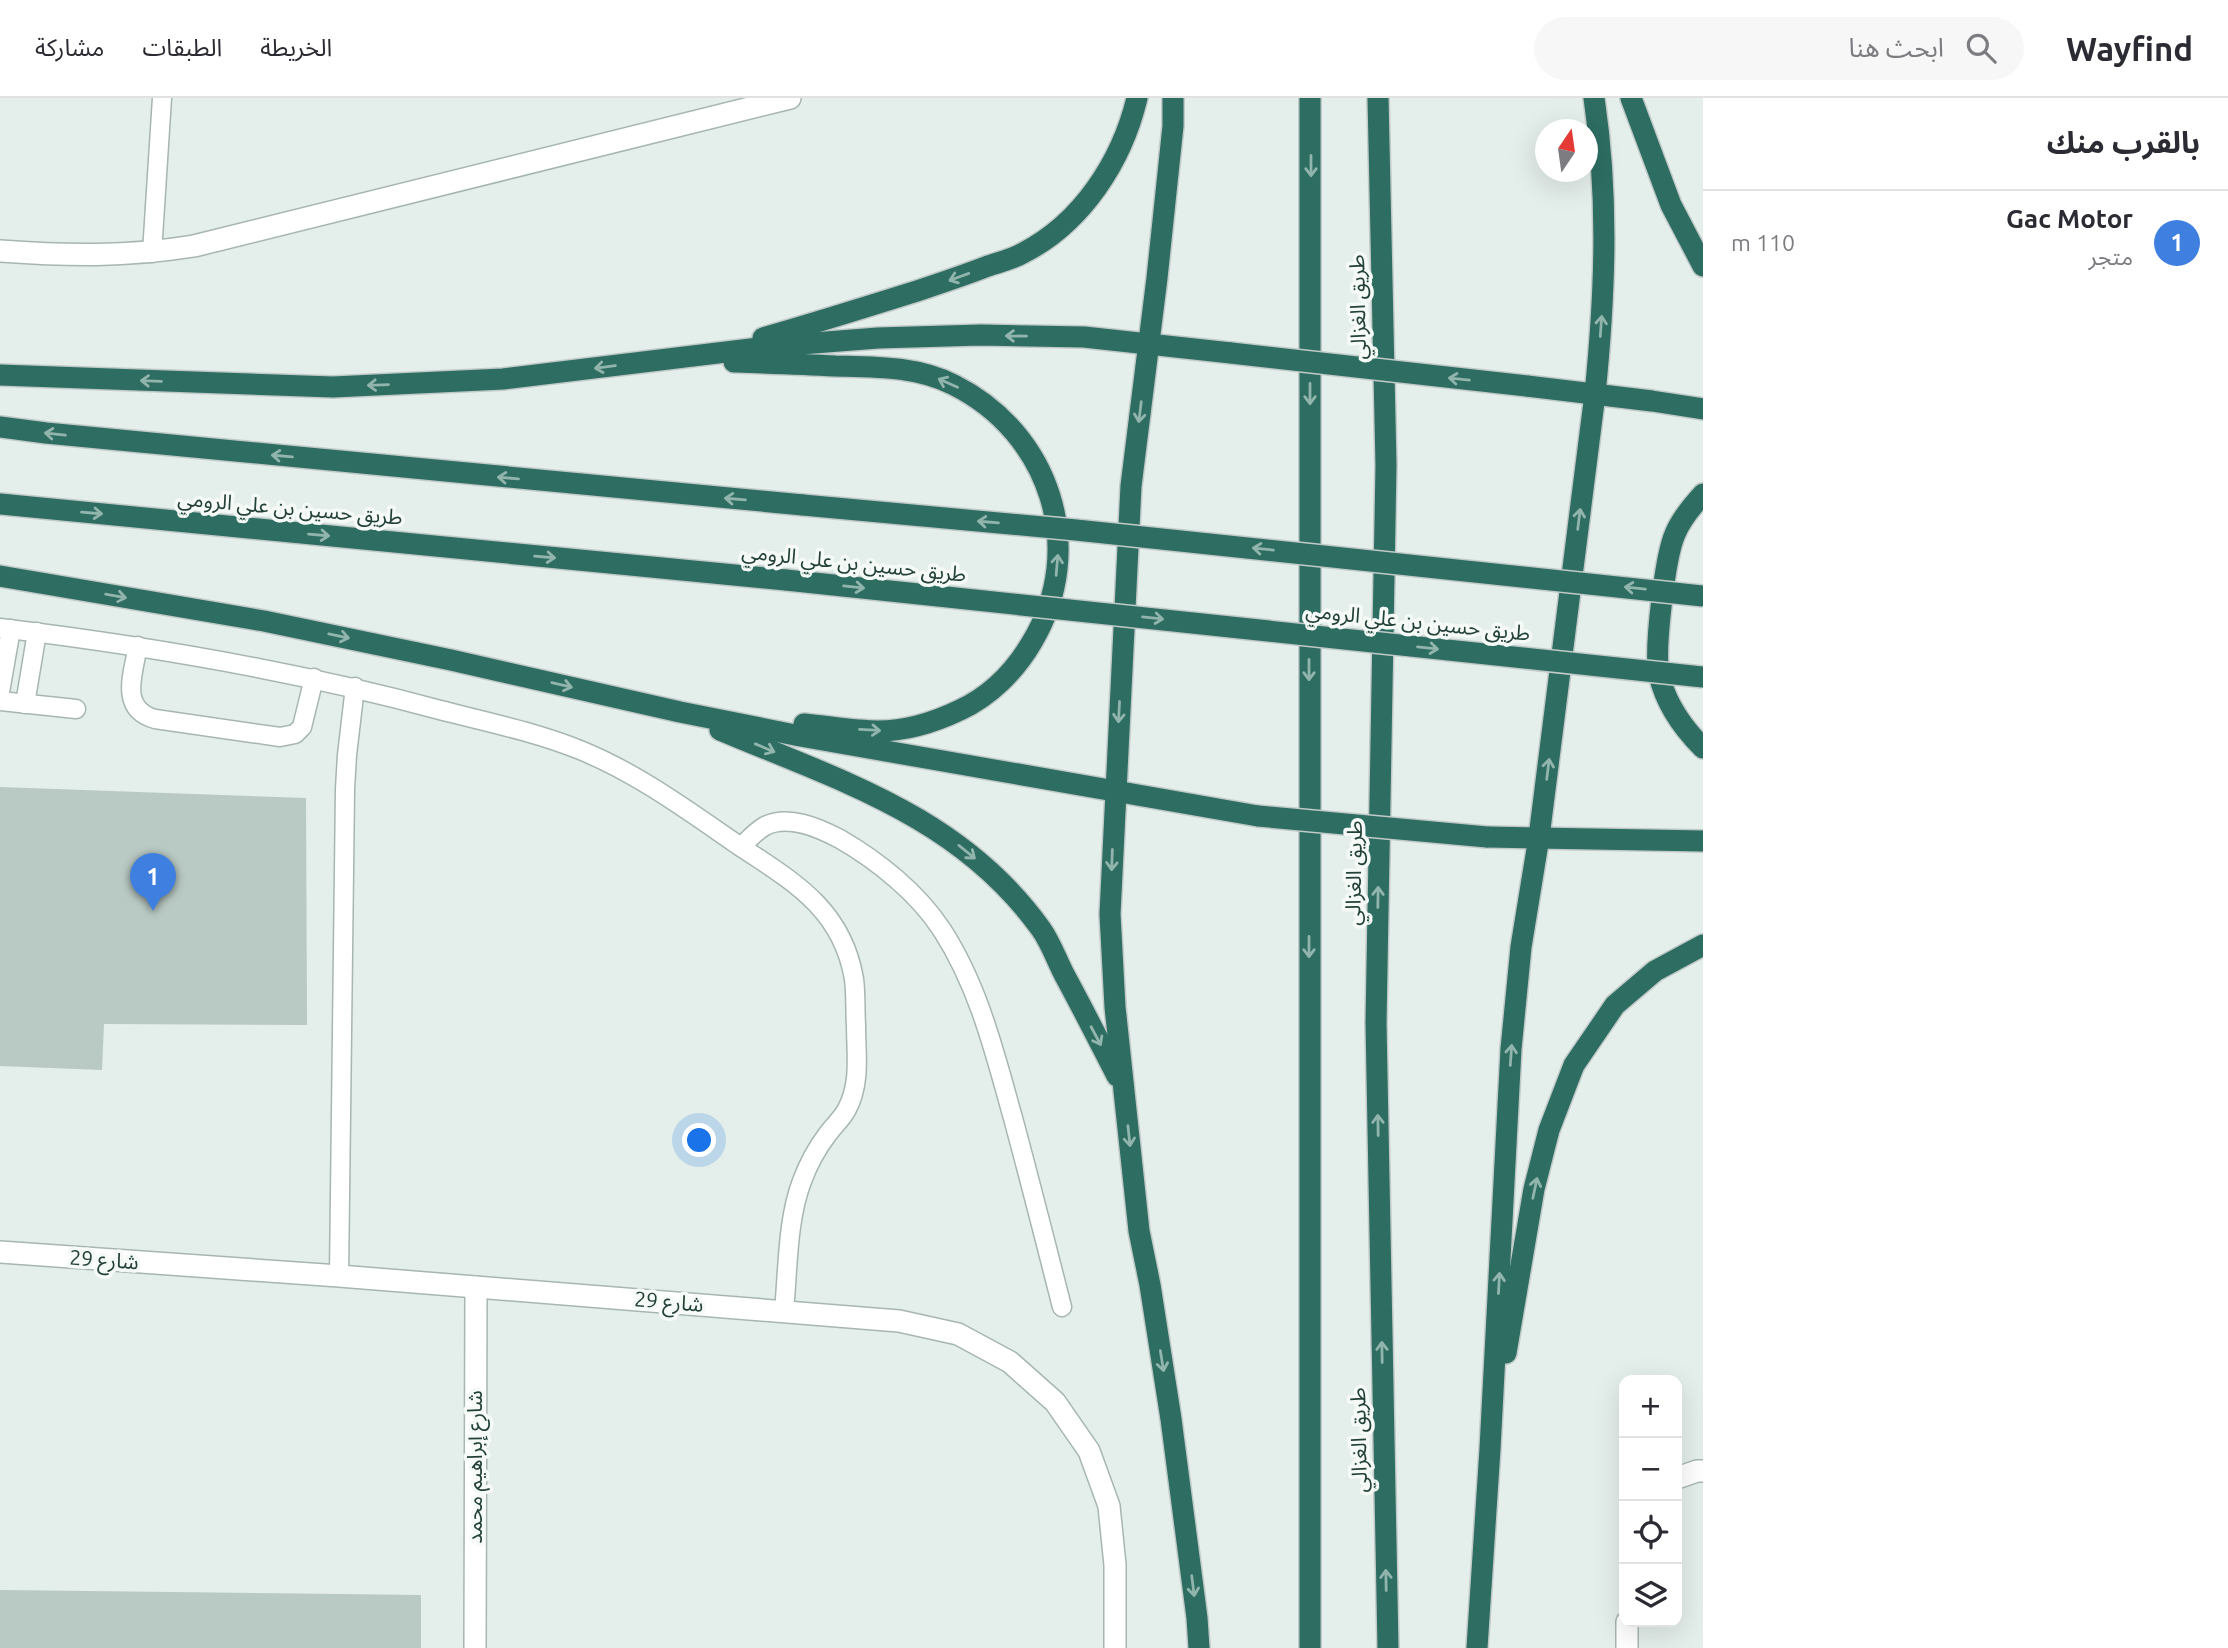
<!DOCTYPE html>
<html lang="ar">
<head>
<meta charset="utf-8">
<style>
	body { margin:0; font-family:Ubuntu,"Noto Sans Arabic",sans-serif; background:#f7f7f7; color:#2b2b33; direction:rtl }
	.controls { position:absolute; right:21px; bottom:21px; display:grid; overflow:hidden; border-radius:14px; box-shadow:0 7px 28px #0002 }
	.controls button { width:63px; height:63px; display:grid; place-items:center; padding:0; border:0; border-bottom:2px solid #e1e1e2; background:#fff; color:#2b2b33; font:35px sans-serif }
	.compass { position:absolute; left:1535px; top:21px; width:63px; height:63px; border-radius:50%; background:#fff; box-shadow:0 7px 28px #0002; rotate:13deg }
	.you { position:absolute; left:700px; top:1043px; width:24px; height:24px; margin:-18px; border:5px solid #fff; border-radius:50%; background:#1a73e8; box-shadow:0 0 0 10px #1a73e833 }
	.badge { display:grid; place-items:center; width:46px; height:46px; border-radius:50%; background:#865445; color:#fff; font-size:23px; font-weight:700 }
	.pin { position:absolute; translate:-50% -58px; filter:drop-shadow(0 2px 4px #0008) }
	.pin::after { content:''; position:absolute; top:37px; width:24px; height:21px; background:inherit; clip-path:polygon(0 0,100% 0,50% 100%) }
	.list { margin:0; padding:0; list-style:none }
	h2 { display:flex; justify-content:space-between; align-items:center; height:91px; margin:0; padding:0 28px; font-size:30px }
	h2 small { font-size:23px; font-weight:400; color:#7c7c81 }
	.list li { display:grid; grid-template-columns:46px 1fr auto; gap:21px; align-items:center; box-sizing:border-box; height:105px; padding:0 28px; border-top:2px solid #e1e1e2 }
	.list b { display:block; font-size:26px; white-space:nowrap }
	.list p { margin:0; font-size:23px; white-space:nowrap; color:#7c7c81 }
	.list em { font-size:23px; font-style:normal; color:#7c7c81 }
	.icon { flex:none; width:38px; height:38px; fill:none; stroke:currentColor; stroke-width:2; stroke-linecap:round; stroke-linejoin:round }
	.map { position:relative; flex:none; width:1703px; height:1550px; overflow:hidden; direction:ltr }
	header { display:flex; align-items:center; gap:42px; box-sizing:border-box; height:98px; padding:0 35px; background:#fff; border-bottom:2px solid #e1e1e2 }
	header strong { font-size:33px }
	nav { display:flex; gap:38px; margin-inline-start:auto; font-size:24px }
	.search { width:490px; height:63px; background:#f7f7f7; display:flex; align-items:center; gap:18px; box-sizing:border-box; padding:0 24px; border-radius:38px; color:#7c7c81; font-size:26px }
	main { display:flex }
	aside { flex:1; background:#fff }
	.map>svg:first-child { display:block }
	.building { fill:#b9c9c3 }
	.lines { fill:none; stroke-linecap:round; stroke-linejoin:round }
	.lane-casing { stroke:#a6b6b1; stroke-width:21 }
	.street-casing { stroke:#a6b6b1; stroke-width:24 }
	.highway-casing { stroke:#c1cac8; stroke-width:24 }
	.lane { stroke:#fff; stroke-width:18 }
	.street { stroke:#fff; stroke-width:21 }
	.highway { stroke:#2d6d62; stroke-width:21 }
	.highway-bridge-casing { stroke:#c1cac8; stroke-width:24; stroke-linecap:butt }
	.highway-bridge { stroke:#2d6d62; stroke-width:21 }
	.oneway { stroke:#91b4ac }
	.labels { text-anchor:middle; stroke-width:7; stroke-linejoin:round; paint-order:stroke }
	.street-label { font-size:21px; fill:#234039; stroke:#f5faf7 }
</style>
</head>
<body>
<header>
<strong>Wayfind</strong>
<div class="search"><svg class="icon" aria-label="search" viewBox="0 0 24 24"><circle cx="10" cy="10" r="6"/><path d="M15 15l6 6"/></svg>ابحث هنا</div>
<nav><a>الخريطة</a><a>الطبقات</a><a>مشاركة</a></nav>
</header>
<main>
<aside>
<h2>بالقرب منك<small></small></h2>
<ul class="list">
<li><span class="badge" style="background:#3f7fe0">1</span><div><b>Gac Motor</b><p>متجر</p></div><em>110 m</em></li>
</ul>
</aside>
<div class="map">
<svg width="1703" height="1550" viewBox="0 0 1703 1550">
	<rect width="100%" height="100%" fill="#e4eeea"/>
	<g class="building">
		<path d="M0,689L306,700L307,927L104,926L102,972L0,968Z"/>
		<path d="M0,1492L421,1497V1550H0Z"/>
	</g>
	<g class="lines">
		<g class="lane-casing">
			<g id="lane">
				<path d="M152,155L162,0"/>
				<path d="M0,530C149,548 296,573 440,612C487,624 535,634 580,652C637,675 687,712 738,747C792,783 842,810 854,881C856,896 855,912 856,927C856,955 861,985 847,1011C842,1021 833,1028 827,1037C817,1050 808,1067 802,1083C787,1122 788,1172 784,1213"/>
				<path d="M138,548C133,576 119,611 155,621L280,639L295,636L302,629L314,580"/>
				<path d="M0,594L11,531"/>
				<path d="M0,603L76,611"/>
				<path d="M25,606L37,534"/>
				<path d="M741,749C748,742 756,733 765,728C788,716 819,730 840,741C878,763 918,795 942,832C979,889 995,956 1013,1020C1030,1083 1046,1146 1062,1209"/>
				<path d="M339,1178L345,691L347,657L355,589"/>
			</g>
		</g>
		<g class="street-casing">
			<g id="street">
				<path d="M0,153C69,158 125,159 194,148L790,0"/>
				<path d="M0,1154L339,1178L899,1223L958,1236L1010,1264L1055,1304L1089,1353L1109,1408L1115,1467V1550"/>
				<path d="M1677,1380L1697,1373H1703"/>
				<path d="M1627,1524V1550"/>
				<path d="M475,1550L476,1189"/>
			</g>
		</g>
		<g class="highway-casing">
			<g id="highway">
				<path d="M1173,0V28L1157,180L1131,388L1110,816L1115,909L1139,1133L1150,1187L1171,1321L1197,1520L1199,1550"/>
				<path d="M1378,0L1386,367L1376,925L1388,1550"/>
				<path d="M1631,0L1671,107L1703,168"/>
				<path d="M763,240C815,225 866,209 917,193C941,185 965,177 988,168C1000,164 1013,161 1023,155C1082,125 1122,63 1137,0"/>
				<path d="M734,264C767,265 801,266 835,268C875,269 917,268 954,287C1050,335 1088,451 1032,544C1015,573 990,598 960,612C935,624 905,633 878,633C853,633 828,628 804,626"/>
				<path d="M0,277L333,289L503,281L775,248L878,240L981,237L1084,239L1231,255"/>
				<path d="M1527,288L1652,303L1703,311"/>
				<path d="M0,329L46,335L803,407"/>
				<path d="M1703,396C1692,408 1681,421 1675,436C1665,459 1654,552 1659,576C1665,604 1683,630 1703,650"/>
				<path d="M0,406L786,482"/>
				<path d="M0,478L264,523L451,562L680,614L800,638L1258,718"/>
				<path d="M720,632C841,683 961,719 1041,831C1051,845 1057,863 1065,878C1083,911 1100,945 1117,978"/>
				<path d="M1487,739L1703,743"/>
				<path d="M1506,1255L1534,1091L1549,1032L1574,967L1615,907L1655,873L1703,847"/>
				<path d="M1310,1550V0"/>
				<path d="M1477,1550L1490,1351L1511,951L1521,849L1539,739L1595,296C1605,197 1609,99 1594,0"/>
			</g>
		</g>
		<use href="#lane" class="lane"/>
		<use href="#street" class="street"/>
		<use href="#highway" class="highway"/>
		<g class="highway-bridge-casing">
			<g id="highway-bridge">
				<path d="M1231,255L1527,288"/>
				<path d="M803,407L1076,432L1703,498"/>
				<path d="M786,482L1703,579"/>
				<path d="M1258,718L1487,739"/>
			</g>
		</g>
		<use href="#highway-bridge" class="highway-bridge"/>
	</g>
	<defs><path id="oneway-shaft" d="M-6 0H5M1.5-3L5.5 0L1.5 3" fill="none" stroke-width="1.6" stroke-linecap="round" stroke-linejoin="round" transform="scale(1.75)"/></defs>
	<g class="oneway">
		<use href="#oneway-shaft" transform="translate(1311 68) rotate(90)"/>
		<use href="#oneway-shaft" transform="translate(959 179) rotate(160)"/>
		<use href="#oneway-shaft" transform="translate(1601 228) rotate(-86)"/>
		<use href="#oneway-shaft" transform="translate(1016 238) rotate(-179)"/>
		<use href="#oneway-shaft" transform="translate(605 269) rotate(173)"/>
		<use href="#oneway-shaft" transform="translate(1459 281) rotate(-174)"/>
		<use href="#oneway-shaft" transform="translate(151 283) rotate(-178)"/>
		<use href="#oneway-shaft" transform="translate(948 285) rotate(-156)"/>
		<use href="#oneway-shaft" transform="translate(378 287) rotate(178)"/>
		<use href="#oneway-shaft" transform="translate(1310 296) rotate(90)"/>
		<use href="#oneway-shaft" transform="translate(1140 314) rotate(97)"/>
		<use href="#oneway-shaft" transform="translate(55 336) rotate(-174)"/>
		<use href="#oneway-shaft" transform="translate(282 358) rotate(-175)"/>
		<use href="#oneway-shaft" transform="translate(508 380) rotate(-175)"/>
		<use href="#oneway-shaft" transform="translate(735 401) rotate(-175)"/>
		<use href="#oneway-shaft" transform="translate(92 415) rotate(5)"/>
		<use href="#oneway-shaft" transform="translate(1579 421) rotate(-83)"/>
		<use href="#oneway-shaft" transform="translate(988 424) rotate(-175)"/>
		<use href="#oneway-shaft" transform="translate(319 437) rotate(5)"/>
		<use href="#oneway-shaft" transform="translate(1263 451) rotate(-174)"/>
		<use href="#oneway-shaft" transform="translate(545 459) rotate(5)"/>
		<use href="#oneway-shaft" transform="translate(1057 467) rotate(-85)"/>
		<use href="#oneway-shaft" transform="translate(854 489) rotate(6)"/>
		<use href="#oneway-shaft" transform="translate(1635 490) rotate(-174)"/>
		<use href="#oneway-shaft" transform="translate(116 498) rotate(10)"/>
		<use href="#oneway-shaft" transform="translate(1153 520) rotate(6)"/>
		<use href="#oneway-shaft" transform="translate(339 538) rotate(12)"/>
		<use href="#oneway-shaft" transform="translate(1428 550) rotate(6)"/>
		<use href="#oneway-shaft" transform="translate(1309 572) rotate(90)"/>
		<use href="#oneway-shaft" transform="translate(562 587) rotate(13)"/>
		<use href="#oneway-shaft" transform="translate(1119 614) rotate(93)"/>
		<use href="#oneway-shaft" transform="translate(870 632) rotate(3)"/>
		<use href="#oneway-shaft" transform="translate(765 650) rotate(23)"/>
		<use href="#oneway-shaft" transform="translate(1548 671) rotate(-83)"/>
		<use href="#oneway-shaft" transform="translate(967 754) rotate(39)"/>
		<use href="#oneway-shaft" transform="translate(1112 762) rotate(92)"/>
		<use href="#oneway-shaft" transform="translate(1378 799) rotate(-89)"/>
		<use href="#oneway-shaft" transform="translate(1309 849) rotate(90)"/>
		<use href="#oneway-shaft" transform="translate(1096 938) rotate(62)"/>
		<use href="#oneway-shaft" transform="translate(1511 957) rotate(-86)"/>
		<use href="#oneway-shaft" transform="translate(1378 1027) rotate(-91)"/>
		<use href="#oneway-shaft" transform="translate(1129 1038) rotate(84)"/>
		<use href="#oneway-shaft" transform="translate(1535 1090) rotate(-78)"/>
		<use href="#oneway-shaft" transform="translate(1499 1185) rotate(-87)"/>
		<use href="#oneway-shaft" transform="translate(1382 1254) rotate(-91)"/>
		<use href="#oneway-shaft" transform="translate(1162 1263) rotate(81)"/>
		<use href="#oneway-shaft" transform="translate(1386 1482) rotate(-91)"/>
		<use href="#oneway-shaft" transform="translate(1193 1488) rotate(83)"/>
	</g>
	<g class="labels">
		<g class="street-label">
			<text transform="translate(1358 209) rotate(-91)" y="7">طريق الغزالي</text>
			<text transform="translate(290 410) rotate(5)" y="7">طريق حسين بن علي الرومي</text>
			<text transform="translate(854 465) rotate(6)" y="7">طريق حسين بن علي الرومي</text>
			<text transform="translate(1418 524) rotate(6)" y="7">طريق حسين بن علي الرومي</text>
			<text transform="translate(1354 775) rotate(-89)" y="7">طريق الغزالي</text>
			<text transform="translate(104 1162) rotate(4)" y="7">شارع 29</text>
			<text transform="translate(669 1204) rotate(5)" y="7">شارع 29</text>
			<text transform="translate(1359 1342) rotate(-91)" y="7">طريق الغزالي</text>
			<text transform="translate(475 1369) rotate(-90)" y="7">شارع إبراهيم محمد</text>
		</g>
	</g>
</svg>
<div class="controls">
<button>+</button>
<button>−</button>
<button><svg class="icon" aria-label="locate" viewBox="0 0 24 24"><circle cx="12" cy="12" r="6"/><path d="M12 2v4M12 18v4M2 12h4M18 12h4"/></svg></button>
<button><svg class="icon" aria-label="layers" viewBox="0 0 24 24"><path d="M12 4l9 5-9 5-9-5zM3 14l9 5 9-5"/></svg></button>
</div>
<svg class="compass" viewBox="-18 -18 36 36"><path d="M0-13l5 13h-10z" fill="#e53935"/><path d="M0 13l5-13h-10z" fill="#7c7c81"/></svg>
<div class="you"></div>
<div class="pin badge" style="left:153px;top:813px;background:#3f7fe0">1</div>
</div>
</main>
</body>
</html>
